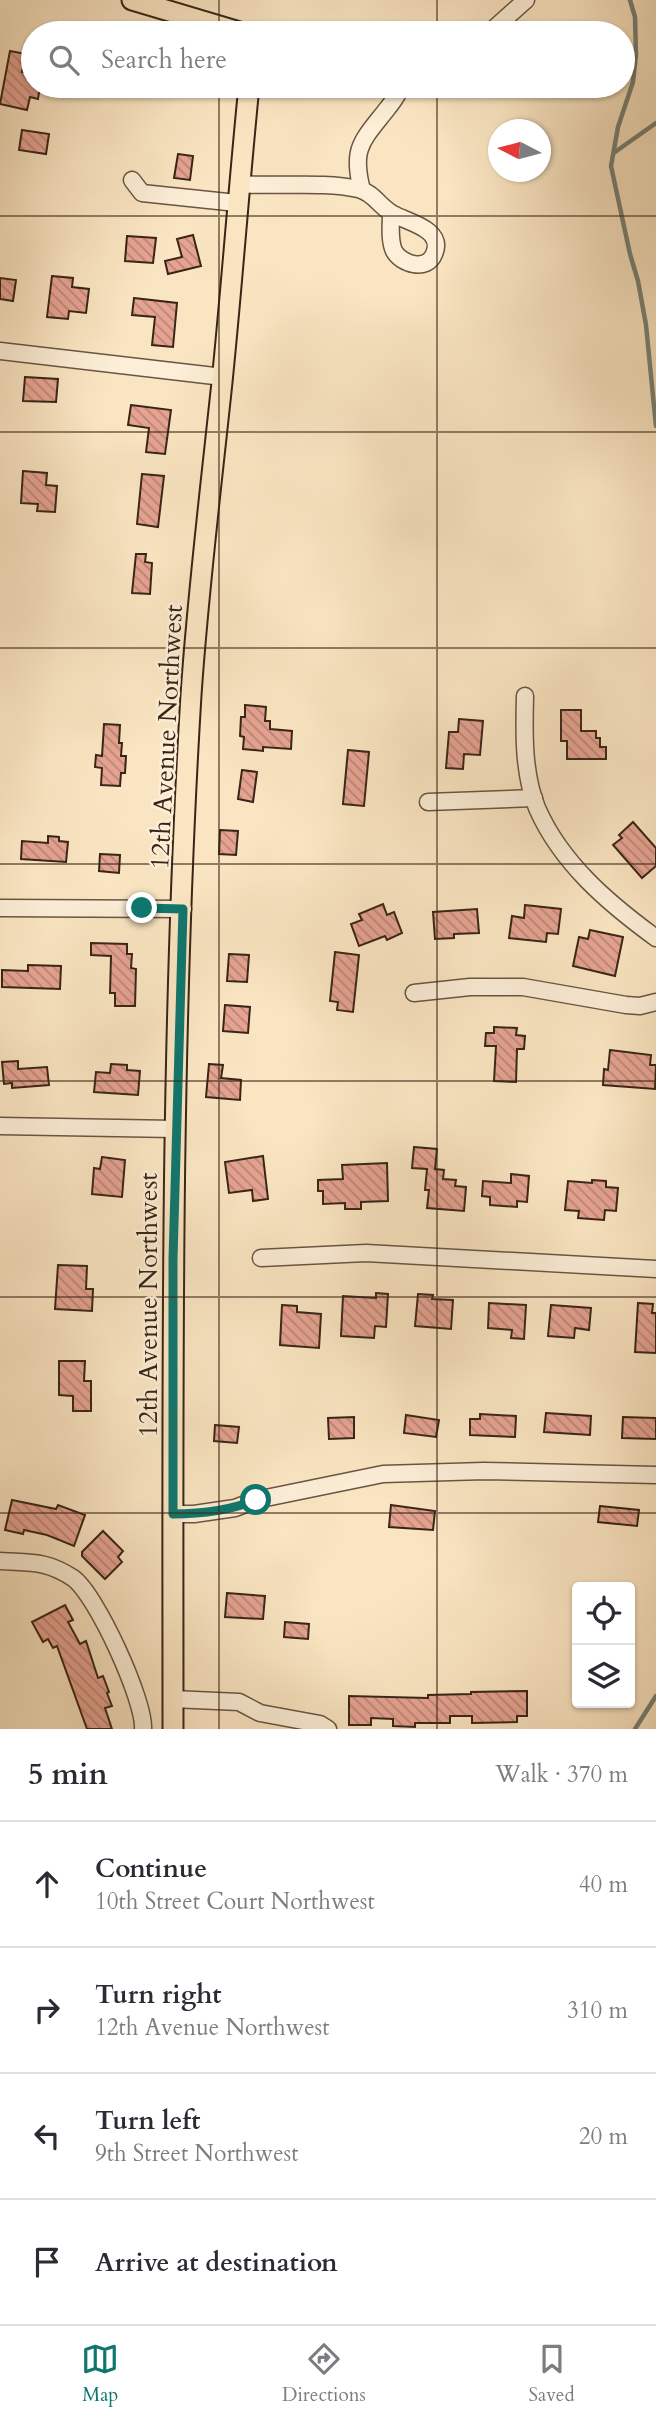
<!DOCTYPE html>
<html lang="en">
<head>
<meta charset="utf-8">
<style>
	body { margin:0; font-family:Cardo,serif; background:#f2f2f3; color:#2b2b33 }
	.controls { position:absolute; right:21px; bottom:21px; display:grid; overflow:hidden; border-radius:7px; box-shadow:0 2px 5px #0004 }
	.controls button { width:63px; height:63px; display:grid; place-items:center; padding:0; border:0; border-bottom:2px solid #e1e1e2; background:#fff; color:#2b2b33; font:35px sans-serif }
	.compass { position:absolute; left:488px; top:119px; width:63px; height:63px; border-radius:50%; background:#fff; box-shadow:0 2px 5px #0004; rotate:276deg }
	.stop { position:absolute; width:21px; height:21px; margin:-16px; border:5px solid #0f766e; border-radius:50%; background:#fff }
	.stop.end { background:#0f766e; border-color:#fff; box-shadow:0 2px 7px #0008 }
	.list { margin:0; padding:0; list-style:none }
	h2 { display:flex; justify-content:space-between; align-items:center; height:91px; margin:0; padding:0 28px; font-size:30px }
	h2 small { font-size:23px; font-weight:400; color:#7c7c81 }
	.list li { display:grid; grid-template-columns:46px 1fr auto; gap:21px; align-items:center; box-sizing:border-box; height:126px; padding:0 28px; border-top:2px solid #e1e1e2 }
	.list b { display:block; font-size:26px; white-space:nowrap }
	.list p { margin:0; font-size:23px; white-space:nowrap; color:#7c7c81 }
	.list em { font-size:23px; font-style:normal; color:#7c7c81 }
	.icon { flex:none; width:38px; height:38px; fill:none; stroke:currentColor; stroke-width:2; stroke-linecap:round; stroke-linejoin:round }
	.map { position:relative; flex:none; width:656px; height:1729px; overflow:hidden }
	.search { position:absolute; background:#fff; box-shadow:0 2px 5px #0004; left:21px; right:21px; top:21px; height:77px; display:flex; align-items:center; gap:18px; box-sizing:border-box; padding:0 24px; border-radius:38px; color:#7c7c81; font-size:26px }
	.sheet { height:595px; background:#fff }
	nav { display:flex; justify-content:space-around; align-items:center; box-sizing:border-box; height:98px; border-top:2px solid #e1e1e2; background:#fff; font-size:19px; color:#7c7c81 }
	nav a { display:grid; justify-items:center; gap:4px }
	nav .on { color:#0f766e }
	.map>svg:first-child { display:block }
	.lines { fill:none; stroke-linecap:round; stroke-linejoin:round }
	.stream { stroke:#768177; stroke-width:4.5 }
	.building { fill:url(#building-back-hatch); stroke:#392516; stroke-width:2 }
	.minor-casing { stroke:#695541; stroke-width:19 }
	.major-casing { stroke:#392516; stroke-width:23 }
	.minor { stroke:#fceed7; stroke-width:16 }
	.major { stroke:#fae5c2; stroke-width:19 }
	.route { stroke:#0f766e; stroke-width:9 }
	.grid { fill:none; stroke:#392516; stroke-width:2; stroke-opacity:0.55 }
	.labels { text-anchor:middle; stroke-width:5; stroke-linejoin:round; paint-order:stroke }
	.street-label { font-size:26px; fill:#392516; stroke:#fceed7 }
</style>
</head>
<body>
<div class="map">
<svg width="656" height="1729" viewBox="0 0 656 1729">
	<defs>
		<pattern id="building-back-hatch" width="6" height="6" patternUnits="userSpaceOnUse" patternTransform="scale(1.75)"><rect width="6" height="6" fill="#e6a392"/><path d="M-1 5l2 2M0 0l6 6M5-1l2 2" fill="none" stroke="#bb8576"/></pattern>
	</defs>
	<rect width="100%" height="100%" fill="#fae5c2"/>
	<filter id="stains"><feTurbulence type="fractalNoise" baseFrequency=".00286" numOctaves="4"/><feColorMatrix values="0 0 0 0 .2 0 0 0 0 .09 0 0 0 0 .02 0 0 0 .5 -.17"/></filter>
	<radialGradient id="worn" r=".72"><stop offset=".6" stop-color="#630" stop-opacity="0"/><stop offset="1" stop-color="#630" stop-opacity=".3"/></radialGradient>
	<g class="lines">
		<g class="stream">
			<path d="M630,0L635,17L636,54L633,82L618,127L611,166L630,254L638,281L646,325L656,426"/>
			<path d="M615,152L656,123"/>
			<path d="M635,1729L656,1696"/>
		</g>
	</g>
	<g class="building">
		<path d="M10,51L26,54L22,72L33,74V86H40L38,99L30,97L27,110L0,104Z"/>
		<path d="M22,130L49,134L46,154L19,150Z"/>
		<path d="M178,154L193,156L190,180L174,178Z"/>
		<path d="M193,235L201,266L168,274L165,261L182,257L177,239Z"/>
		<path d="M127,236L156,238L153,263L125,261Z"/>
		<path d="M52,276L73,278L72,287L89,289L86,313L69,311L68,319L47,317Z"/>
		<path d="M0,278L16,280L13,301L0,299Z"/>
		<path d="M134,298L177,303L173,347L152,345L155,317L132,315Z"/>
		<path d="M25,377L58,379L56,402L23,401Z"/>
		<path d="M131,405L171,410L165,454L146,452L149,428L128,425Z"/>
		<path d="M23,471L47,473L46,485L57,486L55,512L37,511L38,504L21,503Z"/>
		<path d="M142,474L164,476L158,527L137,524Z"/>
		<path d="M136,554H146L145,562L152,563L150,594L132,593Z"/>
		<path d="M245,705L266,707L265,721H270V729L292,731L291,749L263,747V751L243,749L244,737L240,736L241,717H245Z"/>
		<path d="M561,710H581V731H596V738H600V747H606V759H567V741H561Z"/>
		<path d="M459,719L483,721L480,755L464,754L463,769L446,768L449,732H458Z"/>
		<path d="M104,724L120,725L119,743H122L121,756H126L125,773H121L120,786L101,785L102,768L95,767L96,755L102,756Z"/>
		<path d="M348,750L369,752L364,806L343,804Z"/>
		<path d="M242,770L257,772L253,802L238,799Z"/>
		<path d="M633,822L656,848V866L642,878L613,845L622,838L619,835Z"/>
		<path d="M220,830L238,831L236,855L219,854Z"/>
		<path d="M48,836L59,837V841L68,842L66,862L21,859L22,841L48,843Z"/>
		<path d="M100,854L120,855L119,873L99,871Z"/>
		<path d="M383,904L387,915L394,912L402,933L387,940L385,936L359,946L351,924L362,920L359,914Z"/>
		<path d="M525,905L561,909L558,934L547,933L546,942L509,938L512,916L524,918Z"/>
		<path d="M477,909L479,933L454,934V938L435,939L433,912Z"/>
		<path d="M590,930L623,937L615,976L573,966L579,937L588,939Z"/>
		<path d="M91,943L127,944V954H132L131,968L136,969L135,1006H115V993H110L111,956L91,955Z"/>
		<path d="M335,952L359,955L353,1012L337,1010L338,1002L330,1001Z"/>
		<path d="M229,954L249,955L247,982L227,981Z"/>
		<path d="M28,965L61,966L60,989L2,987V970L28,971Z"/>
		<path d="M225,1005L250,1007L248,1033L223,1031Z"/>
		<path d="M494,1027L517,1028L516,1035L525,1036L524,1049H517L516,1082L494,1081L496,1046H485L486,1033H494Z"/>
		<path d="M610,1050L651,1055L650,1065H656L655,1089L603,1085L604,1069L608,1070Z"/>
		<path d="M18,1061V1069L47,1067L49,1085L12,1088V1083L4,1084L2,1062Z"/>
		<path d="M111,1064L127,1065V1070L140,1071L138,1095L94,1092L96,1072L110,1073Z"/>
		<path d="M209,1064L223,1065L221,1078L241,1080L240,1100L206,1097Z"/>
		<path d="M414,1147L437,1149L435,1169L444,1170L443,1179L456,1180L455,1186L466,1187L464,1211L427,1208L429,1190H425L427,1169L412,1168Z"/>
		<path d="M263,1156L268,1199L253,1201L252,1190L229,1193L225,1162Z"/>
		<path d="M102,1157L125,1160L122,1197L92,1194L94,1168L100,1169Z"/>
		<path d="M387,1163L388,1201L361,1202V1209H345V1203L323,1204V1191H318V1180L343,1179L342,1165Z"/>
		<path d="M511,1174L529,1176L527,1202L517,1201V1207L490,1205V1197L482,1196L483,1181L511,1183Z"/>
		<path d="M592,1180L606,1181V1187L618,1188L616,1211L605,1210L604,1220L578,1218L579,1211L565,1210L568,1181L592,1183Z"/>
		<path d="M58,1265L87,1266L86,1289H93L92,1311L55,1309Z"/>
		<path d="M376,1293L388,1294L386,1327L375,1326L374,1338L341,1336L343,1296L376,1298Z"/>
		<path d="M418,1294L433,1295L432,1299L453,1300L451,1329L415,1326Z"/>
		<path d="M489,1303L526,1305L524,1339L511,1338L512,1330L488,1328Z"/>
		<path d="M638,1303L653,1304L652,1313H656V1353L635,1352Z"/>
		<path d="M282,1305L297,1306V1312L321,1314L319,1348L280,1345Z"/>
		<path d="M551,1305L591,1308L589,1330L575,1328L574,1338L548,1336Z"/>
		<path d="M59,1361H85L84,1381H91V1411H73V1396L59,1395Z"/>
		<path d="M546,1413L591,1416L590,1435L544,1432Z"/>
		<path d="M480,1414L516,1416L515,1437L470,1435V1419H480Z"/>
		<path d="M406,1415L439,1420L436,1437L404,1433Z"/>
		<path d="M354,1417V1438L329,1439L328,1418Z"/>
		<path d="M623,1417L656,1418V1439L622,1438Z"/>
		<path d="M215,1425L239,1427L237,1443L214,1441Z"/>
		<path d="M12,1500L56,1509L58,1505L85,1515L74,1546L47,1535L24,1530L23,1534L5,1530Z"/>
		<path d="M391,1505L435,1511L433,1530L389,1527Z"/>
		<path d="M600,1506L639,1510L637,1526L598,1522Z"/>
		<path d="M103,1531L123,1551L118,1557L122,1562L105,1579L82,1556V1552Z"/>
		<path d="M227,1593L265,1596L263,1619L225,1617Z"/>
		<path d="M65,1605L73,1620L68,1622L80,1644L86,1641L98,1678L103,1676L109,1692L107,1693L112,1706L105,1708L112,1729H87L57,1646L53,1648L48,1639L43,1642L32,1622Z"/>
		<path d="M285,1622L309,1624L308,1639L284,1637Z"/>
		<path d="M527,1691V1716H517V1722L472,1723V1716H450V1723H415V1727L393,1726V1719L371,1718V1725H349V1696L428,1698V1695L471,1694V1692Z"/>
	</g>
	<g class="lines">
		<g class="minor-casing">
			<g id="minor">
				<path d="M489,33L526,0"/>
				<path d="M132,180L142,193L237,203"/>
				<path d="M239,184C276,187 324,181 358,189C373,192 380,207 393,214C407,222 445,229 434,254C427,272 401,264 394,251C389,240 391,225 391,213"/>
				<path d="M362,190C351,148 362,141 387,109C393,101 398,96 401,86"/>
				<path d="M0,351L223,377"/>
				<path d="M525,696C524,732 523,773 537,808C561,863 608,903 656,938"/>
				<path d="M428,802L534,798"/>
				<path d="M0,908L183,909"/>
				<path d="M414,993L470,987H523L626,1005L640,1006L656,1002"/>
				<path d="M0,1126L175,1129"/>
				<path d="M261,1258L366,1253L656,1269"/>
				<path d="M173,1514H194L235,1508L256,1500L383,1474L484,1471L656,1475"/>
				<path d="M0,1561C30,1563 46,1560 73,1578C96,1594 145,1701 143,1729"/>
				<path d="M173,1699L239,1702L260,1713L320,1724L328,1729"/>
			</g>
		</g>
		<g class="major-casing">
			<g id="major">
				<path d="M132,0L243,33"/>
				<path d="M173,1729C173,1384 170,1039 191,695C198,591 211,487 222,382C232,284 239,185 249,86"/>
			</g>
		</g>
		<use href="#minor" class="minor"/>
		<use href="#major" class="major"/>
	</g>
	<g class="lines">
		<path class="route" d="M142,908L183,909L173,1259V1514C203,1514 229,1511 256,1500"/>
	</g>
	<path class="grid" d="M219,0V33M437,0V33M219,86V1729M437,86V1729M0,216H656M0,432H656M0,648H656M0,864H656M0,1081H656M0,1297H656M0,1513H656"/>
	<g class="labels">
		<g class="street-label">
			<text transform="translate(166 737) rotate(-87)" y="9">12th Avenue Northwest</text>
			<text transform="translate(148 1305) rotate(-90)" y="9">12th Avenue Northwest</text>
		</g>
	</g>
	<rect width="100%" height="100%" filter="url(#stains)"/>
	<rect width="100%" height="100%" fill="url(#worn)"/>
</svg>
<div class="controls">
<button><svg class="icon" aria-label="locate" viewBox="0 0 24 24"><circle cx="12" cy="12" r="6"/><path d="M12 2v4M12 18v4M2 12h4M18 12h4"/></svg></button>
<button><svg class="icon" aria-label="layers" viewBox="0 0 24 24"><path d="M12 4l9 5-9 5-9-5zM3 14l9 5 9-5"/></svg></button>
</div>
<svg class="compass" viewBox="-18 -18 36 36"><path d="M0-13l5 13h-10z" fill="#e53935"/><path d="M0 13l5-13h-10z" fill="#7c7c81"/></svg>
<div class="stop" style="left:256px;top:1500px"></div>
<div class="stop end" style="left:142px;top:908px"></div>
<div class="search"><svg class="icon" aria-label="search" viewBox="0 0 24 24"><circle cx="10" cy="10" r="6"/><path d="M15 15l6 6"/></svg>Search here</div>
</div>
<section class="sheet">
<h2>5 min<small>Walk · 370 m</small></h2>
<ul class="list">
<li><svg class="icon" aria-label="ahead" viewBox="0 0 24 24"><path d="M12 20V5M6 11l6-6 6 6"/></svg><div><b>Continue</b><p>10th Street Court Northwest</p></div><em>40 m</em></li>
<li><svg class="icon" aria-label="right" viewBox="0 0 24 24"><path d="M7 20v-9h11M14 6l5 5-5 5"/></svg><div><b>Turn right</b><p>12th Avenue Northwest</p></div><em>310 m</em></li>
<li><svg class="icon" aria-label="left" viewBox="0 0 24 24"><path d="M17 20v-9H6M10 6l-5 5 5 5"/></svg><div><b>Turn left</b><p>9th Street Northwest</p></div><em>20 m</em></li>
<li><svg class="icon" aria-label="arrive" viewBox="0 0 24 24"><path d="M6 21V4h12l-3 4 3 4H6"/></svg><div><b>Arrive at destination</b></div></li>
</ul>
</section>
<nav>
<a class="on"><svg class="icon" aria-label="map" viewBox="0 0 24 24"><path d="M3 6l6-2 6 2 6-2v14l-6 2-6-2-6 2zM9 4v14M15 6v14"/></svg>Map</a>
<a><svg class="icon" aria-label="directions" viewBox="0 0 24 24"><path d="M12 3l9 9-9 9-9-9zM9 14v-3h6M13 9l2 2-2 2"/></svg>Directions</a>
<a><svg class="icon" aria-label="saved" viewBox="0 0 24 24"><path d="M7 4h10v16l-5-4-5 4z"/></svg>Saved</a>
</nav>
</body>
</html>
